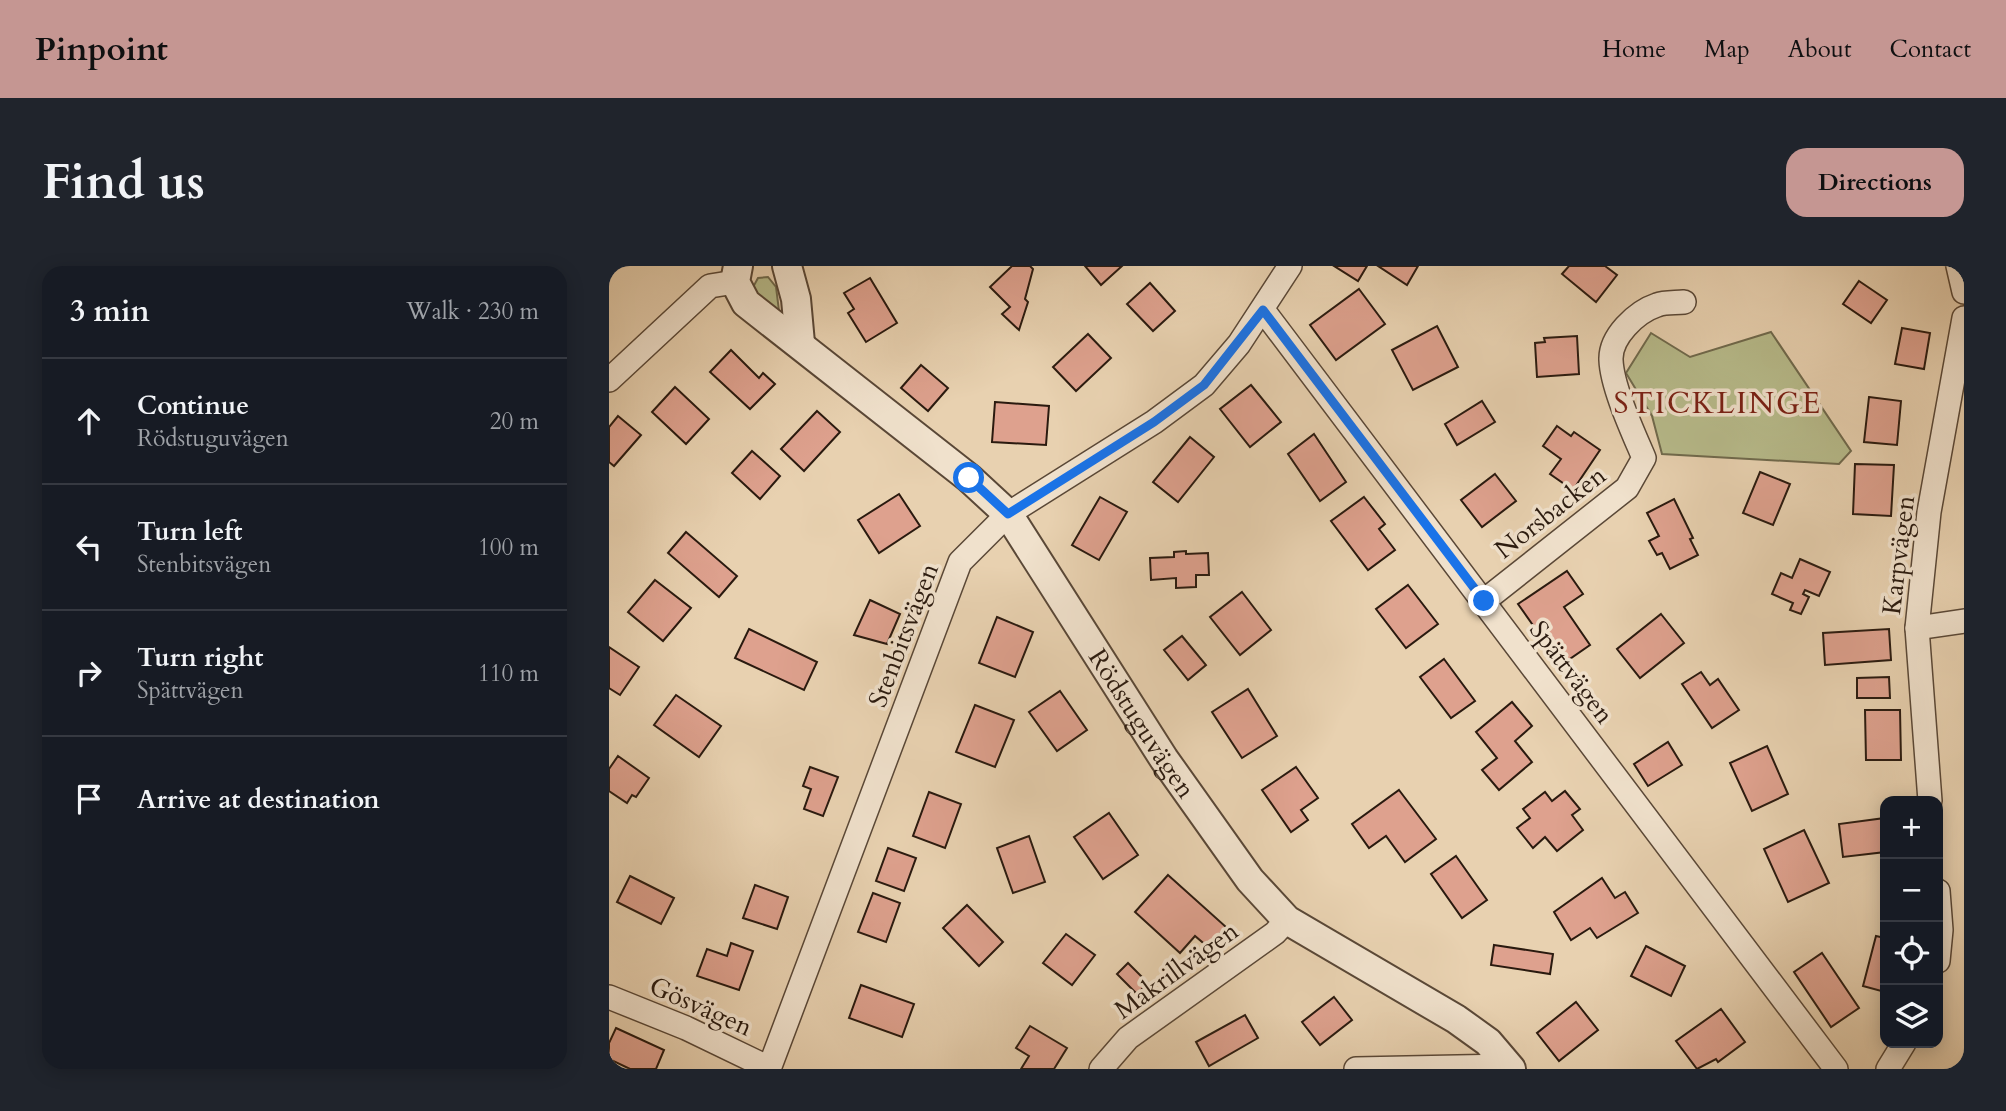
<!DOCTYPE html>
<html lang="en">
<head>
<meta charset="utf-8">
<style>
	body { margin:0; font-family:Cardo,serif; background:#20242c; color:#f1f3f6 }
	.controls { position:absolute; right:21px; bottom:21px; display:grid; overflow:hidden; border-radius:14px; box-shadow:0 4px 18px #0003 }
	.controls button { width:63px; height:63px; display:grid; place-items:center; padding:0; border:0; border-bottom:2px solid #363941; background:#171b24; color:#f1f3f6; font:35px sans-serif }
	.stop { position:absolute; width:21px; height:21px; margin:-16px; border:5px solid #1a73e8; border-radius:50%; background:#fff }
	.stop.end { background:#1a73e8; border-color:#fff; box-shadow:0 2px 7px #0008 }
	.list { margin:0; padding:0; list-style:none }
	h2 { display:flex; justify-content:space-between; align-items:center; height:91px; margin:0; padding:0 28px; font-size:30px }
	h2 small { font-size:23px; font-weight:400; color:#9ea1a6 }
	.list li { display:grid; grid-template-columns:46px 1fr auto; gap:21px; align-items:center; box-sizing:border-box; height:126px; padding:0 28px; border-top:2px solid #363941 }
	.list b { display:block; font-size:26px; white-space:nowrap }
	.list p { margin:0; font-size:23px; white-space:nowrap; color:#9ea1a6 }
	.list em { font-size:23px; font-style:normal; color:#9ea1a6 }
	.icon { flex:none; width:38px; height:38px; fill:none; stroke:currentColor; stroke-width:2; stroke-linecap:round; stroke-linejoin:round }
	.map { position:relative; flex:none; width:1355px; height:803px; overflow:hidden; border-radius:21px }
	header { display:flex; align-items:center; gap:42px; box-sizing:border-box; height:98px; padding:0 35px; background:#c59692; color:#111 }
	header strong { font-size:33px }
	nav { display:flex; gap:38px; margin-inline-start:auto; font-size:24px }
	.intro { display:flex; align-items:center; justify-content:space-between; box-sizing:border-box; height:168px; padding:0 42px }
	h1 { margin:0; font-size:49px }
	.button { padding:18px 32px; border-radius:21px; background:#c59692; color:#111; font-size:24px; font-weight:700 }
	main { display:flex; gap:42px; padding:0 42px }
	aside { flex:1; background:#171b24; border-radius:21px; box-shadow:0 4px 18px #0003 }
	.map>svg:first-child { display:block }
	.green { fill:#b7bb8b; stroke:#706a4d; stroke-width:2 }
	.building { fill:#dea18e; stroke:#2a1a0f; stroke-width:2 }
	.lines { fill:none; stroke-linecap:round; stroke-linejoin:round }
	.minor-casing { stroke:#5a4837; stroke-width:26 }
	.tertiary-casing { stroke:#5a4837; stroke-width:32 }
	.minor { stroke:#f0e1cc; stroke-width:23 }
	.tertiary { stroke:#f0e1cc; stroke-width:28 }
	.route { stroke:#1a73e8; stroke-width:9 }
	.labels { text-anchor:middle; stroke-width:7; stroke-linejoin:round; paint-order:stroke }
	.street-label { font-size:26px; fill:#2a1a0f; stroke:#f0e1cc }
	.quarter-label { font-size:30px; letter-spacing:2px; fill:#7a1f14; stroke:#f0e1cc }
</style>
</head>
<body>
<header>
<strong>Pinpoint</strong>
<nav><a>Home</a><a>Map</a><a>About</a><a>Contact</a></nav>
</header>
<div class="intro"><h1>Find us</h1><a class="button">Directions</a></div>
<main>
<aside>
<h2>3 min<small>Walk · 230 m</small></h2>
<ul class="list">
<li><svg class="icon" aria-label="ahead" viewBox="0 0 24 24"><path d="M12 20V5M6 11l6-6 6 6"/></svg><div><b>Continue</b><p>Rödstuguvägen</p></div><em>20 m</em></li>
<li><svg class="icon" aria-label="left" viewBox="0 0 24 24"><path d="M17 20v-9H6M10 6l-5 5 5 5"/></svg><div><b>Turn left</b><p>Stenbitsvägen</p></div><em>100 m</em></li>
<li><svg class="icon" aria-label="right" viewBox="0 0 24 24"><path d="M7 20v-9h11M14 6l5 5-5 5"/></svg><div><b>Turn right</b><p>Spättvägen</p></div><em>110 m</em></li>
<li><svg class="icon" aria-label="arrive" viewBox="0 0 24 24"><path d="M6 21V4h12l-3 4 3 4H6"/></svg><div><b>Arrive at destination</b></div></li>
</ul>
</aside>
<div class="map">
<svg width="1355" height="803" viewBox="0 0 1355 803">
	<rect width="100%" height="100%" fill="#e8d1b0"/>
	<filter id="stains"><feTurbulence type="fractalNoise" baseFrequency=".00286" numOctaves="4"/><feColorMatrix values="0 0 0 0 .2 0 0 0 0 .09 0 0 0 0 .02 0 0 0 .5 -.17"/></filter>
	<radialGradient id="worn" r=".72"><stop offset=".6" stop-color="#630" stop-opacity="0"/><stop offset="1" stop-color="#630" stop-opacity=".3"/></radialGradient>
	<g class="green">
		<path d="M159,11L167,21L170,45L145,29L143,23L149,12Z"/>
		<path d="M1162,66L1242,185L1230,198L1053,188L1043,150L1017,107L1042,67L1081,91Z"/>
	</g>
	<g class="building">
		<path d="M403,0H421L424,3L416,33L419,36L410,64L393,48L401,41L381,21Z"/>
		<path d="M476,0H513L492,19Z"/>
		<path d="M725,0H758L749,15Z"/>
		<path d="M769,0H809L798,19Z"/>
		<path d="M960,0H996L1008,9L987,36L953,8Z"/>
		<path d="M261,12L288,57L257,76L239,47L245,43L235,27Z"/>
		<path d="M1250,15L1278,34L1262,57L1234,38Z"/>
		<path d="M541,17L566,45L544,65L518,38Z"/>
		<path d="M750,23L776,58L727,94L701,59Z"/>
		<path d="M828,60L849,101L804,124L783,84Z"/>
		<path d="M1293,62L1321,67L1315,103L1286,98Z"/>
		<path d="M479,68L502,92L467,125L444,101Z"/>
		<path d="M968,70L970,108L928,111L926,77L936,76L935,72Z"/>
		<path d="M122,84L150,112L154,107L166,118L141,143L101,106Z"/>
		<path d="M312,99L339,122L319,145L292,122Z"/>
		<path d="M642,119L672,156L641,181L611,143Z"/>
		<path d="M66,121L100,153L77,178L43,146Z"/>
		<path d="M1260,131L1292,135L1288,179L1255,176Z"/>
		<path d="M873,135L886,156L848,179L836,158Z"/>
		<path d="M386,136L440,140L437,179L383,176Z"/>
		<path d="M208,145L231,166L195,205L172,183Z"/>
		<path d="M9,150L32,169L5,200L0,196V161Z"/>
		<path d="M948,160L962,170L965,166L991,184L964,224L941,208L952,193L934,180Z"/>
		<path d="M705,168L737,216L711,235L679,188Z"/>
		<path d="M581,171L605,191L569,236L544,216Z"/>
		<path d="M143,185L171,210L151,233L123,207Z"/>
		<path d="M1246,198L1285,199L1282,250L1244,248Z"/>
		<path d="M1151,206L1181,218L1164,259L1134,247Z"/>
		<path d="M886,208L907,235L873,261L852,234Z"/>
		<path d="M290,228L311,260L270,287L249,254Z"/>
		<path d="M491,231L518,246L490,294L463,279Z"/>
		<path d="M755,231L776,258L770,263L786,284L759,304L722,255Z"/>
		<path d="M1065,233L1084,272L1081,273L1089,289L1061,303L1053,287L1048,289L1040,275L1050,270L1038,247Z"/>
		<path d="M77,266L128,310L110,331L59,287Z"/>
		<path d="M577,285V288L599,287L600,309H587V321L567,322V312L542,314L541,292L565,291V286Z"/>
		<path d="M1191,293L1221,306L1210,330L1196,324L1194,328L1200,331L1192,348L1181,344L1184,337L1163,328L1172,307L1183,312Z"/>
		<path d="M958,305L974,328L955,341L981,379L952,399L909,338Z"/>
		<path d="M46,314L82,342L54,375L19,346Z"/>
		<path d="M799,319L829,358L797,382L767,343Z"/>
		<path d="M633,326L662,364L631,389L601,351Z"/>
		<path d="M261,334L291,348L278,378L245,369Z"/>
		<path d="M1052,348L1075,377L1031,412L1008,383Z"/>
		<path d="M388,351L424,366L406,411L370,397Z"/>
		<path d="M140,363L208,396L195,424L126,392Z"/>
		<path d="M1280,363L1282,394L1216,399L1214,367Z"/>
		<path d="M573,370L597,399L579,414L555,384Z"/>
		<path d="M0,381L30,401L11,429L0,422Z"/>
		<path d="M835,393L866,435L842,452L811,411Z"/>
		<path d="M1092,406L1101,419L1109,413L1130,444L1103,462L1073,418Z"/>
		<path d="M1280,411L1281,432H1248V412Z"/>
		<path d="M639,423L668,470L633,492L603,446Z"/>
		<path d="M451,425L478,464L448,485L420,446Z"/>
		<path d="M67,429L112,460L90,491L45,459Z"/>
		<path d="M903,436L923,460L906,475L923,496L890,524L873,504L888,492L867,466Z"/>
		<path d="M366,439L405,454L386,501L347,486Z"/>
		<path d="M1256,444H1291L1292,494H1257Z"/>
		<path d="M1059,476L1073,499L1039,520L1025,498Z"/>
		<path d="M1158,480L1179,528L1143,545L1121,497Z"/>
		<path d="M9,490L40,512L27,531L23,529L18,537L0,525V503Z"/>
		<path d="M201,501L229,511L214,550L195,543L202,523L194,520Z"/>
		<path d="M687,501L709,532L692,544L699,554L682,566L653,524Z"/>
		<path d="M790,524L827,573L796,596L777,570L760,582L743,558Z"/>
		<path d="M956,525L971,543L963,549L974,564L948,585L936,571L924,582L908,562L921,552L914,543L936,526L943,535Z"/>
		<path d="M320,526L352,538L336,582L304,570Z"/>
		<path d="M500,547L529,589L494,613L465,571Z"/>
		<path d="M1276,552V586L1234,591L1230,558Z"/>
		<path d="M1195,564L1220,617L1179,636L1155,583Z"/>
		<path d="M420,570L436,616L404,627L388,582Z"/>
		<path d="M279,582L307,592L295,625L267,615Z"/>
		<path d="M847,590L878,634L853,652L822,608Z"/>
		<path d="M559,609L617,661L599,681L586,670L571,687L526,646Z"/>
		<path d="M21,610L65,632L52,658L8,636Z"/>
		<path d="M993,612L1006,632L1016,626L1029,647L988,672L981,662L962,674L945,646Z"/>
		<path d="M146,619L179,631L168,663L134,652Z"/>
		<path d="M264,627L291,637L277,676L249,666Z"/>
		<path d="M358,639L394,676L370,700L334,662Z"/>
		<path d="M457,668L486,689L463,719L434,697Z"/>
		<path d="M1267,670L1276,672V726L1254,720Z"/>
		<path d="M122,677L144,685L130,724L88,710L98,683L118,690Z"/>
		<path d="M885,679L944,688L941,708L882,699Z"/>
		<path d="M1037,680L1076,700L1062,730L1022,710Z"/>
		<path d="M1213,687L1250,742L1222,761L1185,706Z"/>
		<path d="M519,697L539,717L528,728L508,708Z"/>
		<path d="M252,719L305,738L293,771L240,752Z"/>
		<path d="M725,731L743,754L711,779L693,756Z"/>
		<path d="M967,736L989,764L950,795L928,767Z"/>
		<path d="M1112,743L1136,776L1109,796L1107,793L1088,803L1067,775Z"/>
		<path d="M636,749L649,772L600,800L587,776Z"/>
		<path d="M421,760L458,782L445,803H412L420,790L407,782Z"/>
		<path d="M7,762L55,784L47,803H21L0,793V777Z"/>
	</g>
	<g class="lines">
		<g class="minor-casing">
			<g id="minor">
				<path d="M1349,0L1355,26"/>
				<path d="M654,44L1227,803"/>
				<path d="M0,114L101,20L126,16"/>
				<path d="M875,335L1018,222L1035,192C1024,166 1003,121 1002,94C1001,71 1027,46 1048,39C1056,36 1066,37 1075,36"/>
				<path d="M1308,362L1355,355"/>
				<path d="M1321,535L1308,362L1320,246L1355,52"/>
				<path d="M1329,625L1332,664L1329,695"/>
				<path d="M0,731L77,762L160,802"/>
				<path d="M160,803L351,296L399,248L545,156L595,119L630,78L681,0"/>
				<path d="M492,803L519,772L666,667L678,654"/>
				<path d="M747,803L899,800"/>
				<path d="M1279,803L1295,777"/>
			</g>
		</g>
		<g class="tertiary-casing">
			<g id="tertiary">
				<path id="s1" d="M129,0L126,16L137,37L360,212L399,248L555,493L641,614L678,654L847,753L879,776L902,803"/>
				<path d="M178,0L187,33L191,77"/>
			</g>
		</g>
		<use href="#minor" class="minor"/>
		<use href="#tertiary" class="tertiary"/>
	</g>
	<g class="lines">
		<path class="route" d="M360,212L399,248L545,156L595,119L654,44L875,335"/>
	</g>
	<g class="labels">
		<g class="street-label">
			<text transform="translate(941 246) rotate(-38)" y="9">Norsbacken</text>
			<text transform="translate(1289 289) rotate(-83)" y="9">Karpvägen</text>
			<text transform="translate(294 369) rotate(-69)" y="9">Stenbitsvägen</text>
			<text transform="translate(963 406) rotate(53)" y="9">Spättvägen</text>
			<text dy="9" stroke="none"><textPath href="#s1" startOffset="625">Rödstuguvägen</textPath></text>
			<text transform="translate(567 704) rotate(-36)" y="9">Makrillvägen</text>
			<text transform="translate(92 740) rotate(24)" y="9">Gösvägen</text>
		</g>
		<g class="quarter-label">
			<text x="1109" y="147">STICKLINGE</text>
		</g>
	</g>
	<rect width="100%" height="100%" filter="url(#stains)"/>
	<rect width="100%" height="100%" fill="url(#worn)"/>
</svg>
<div class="controls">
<button>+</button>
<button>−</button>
<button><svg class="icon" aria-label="locate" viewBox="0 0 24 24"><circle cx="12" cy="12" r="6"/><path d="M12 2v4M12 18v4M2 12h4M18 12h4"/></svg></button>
<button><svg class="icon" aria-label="layers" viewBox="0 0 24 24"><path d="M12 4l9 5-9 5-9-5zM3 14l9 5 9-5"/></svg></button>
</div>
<div class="stop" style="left:360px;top:212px"></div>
<div class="stop end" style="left:875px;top:335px"></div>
</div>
</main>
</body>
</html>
